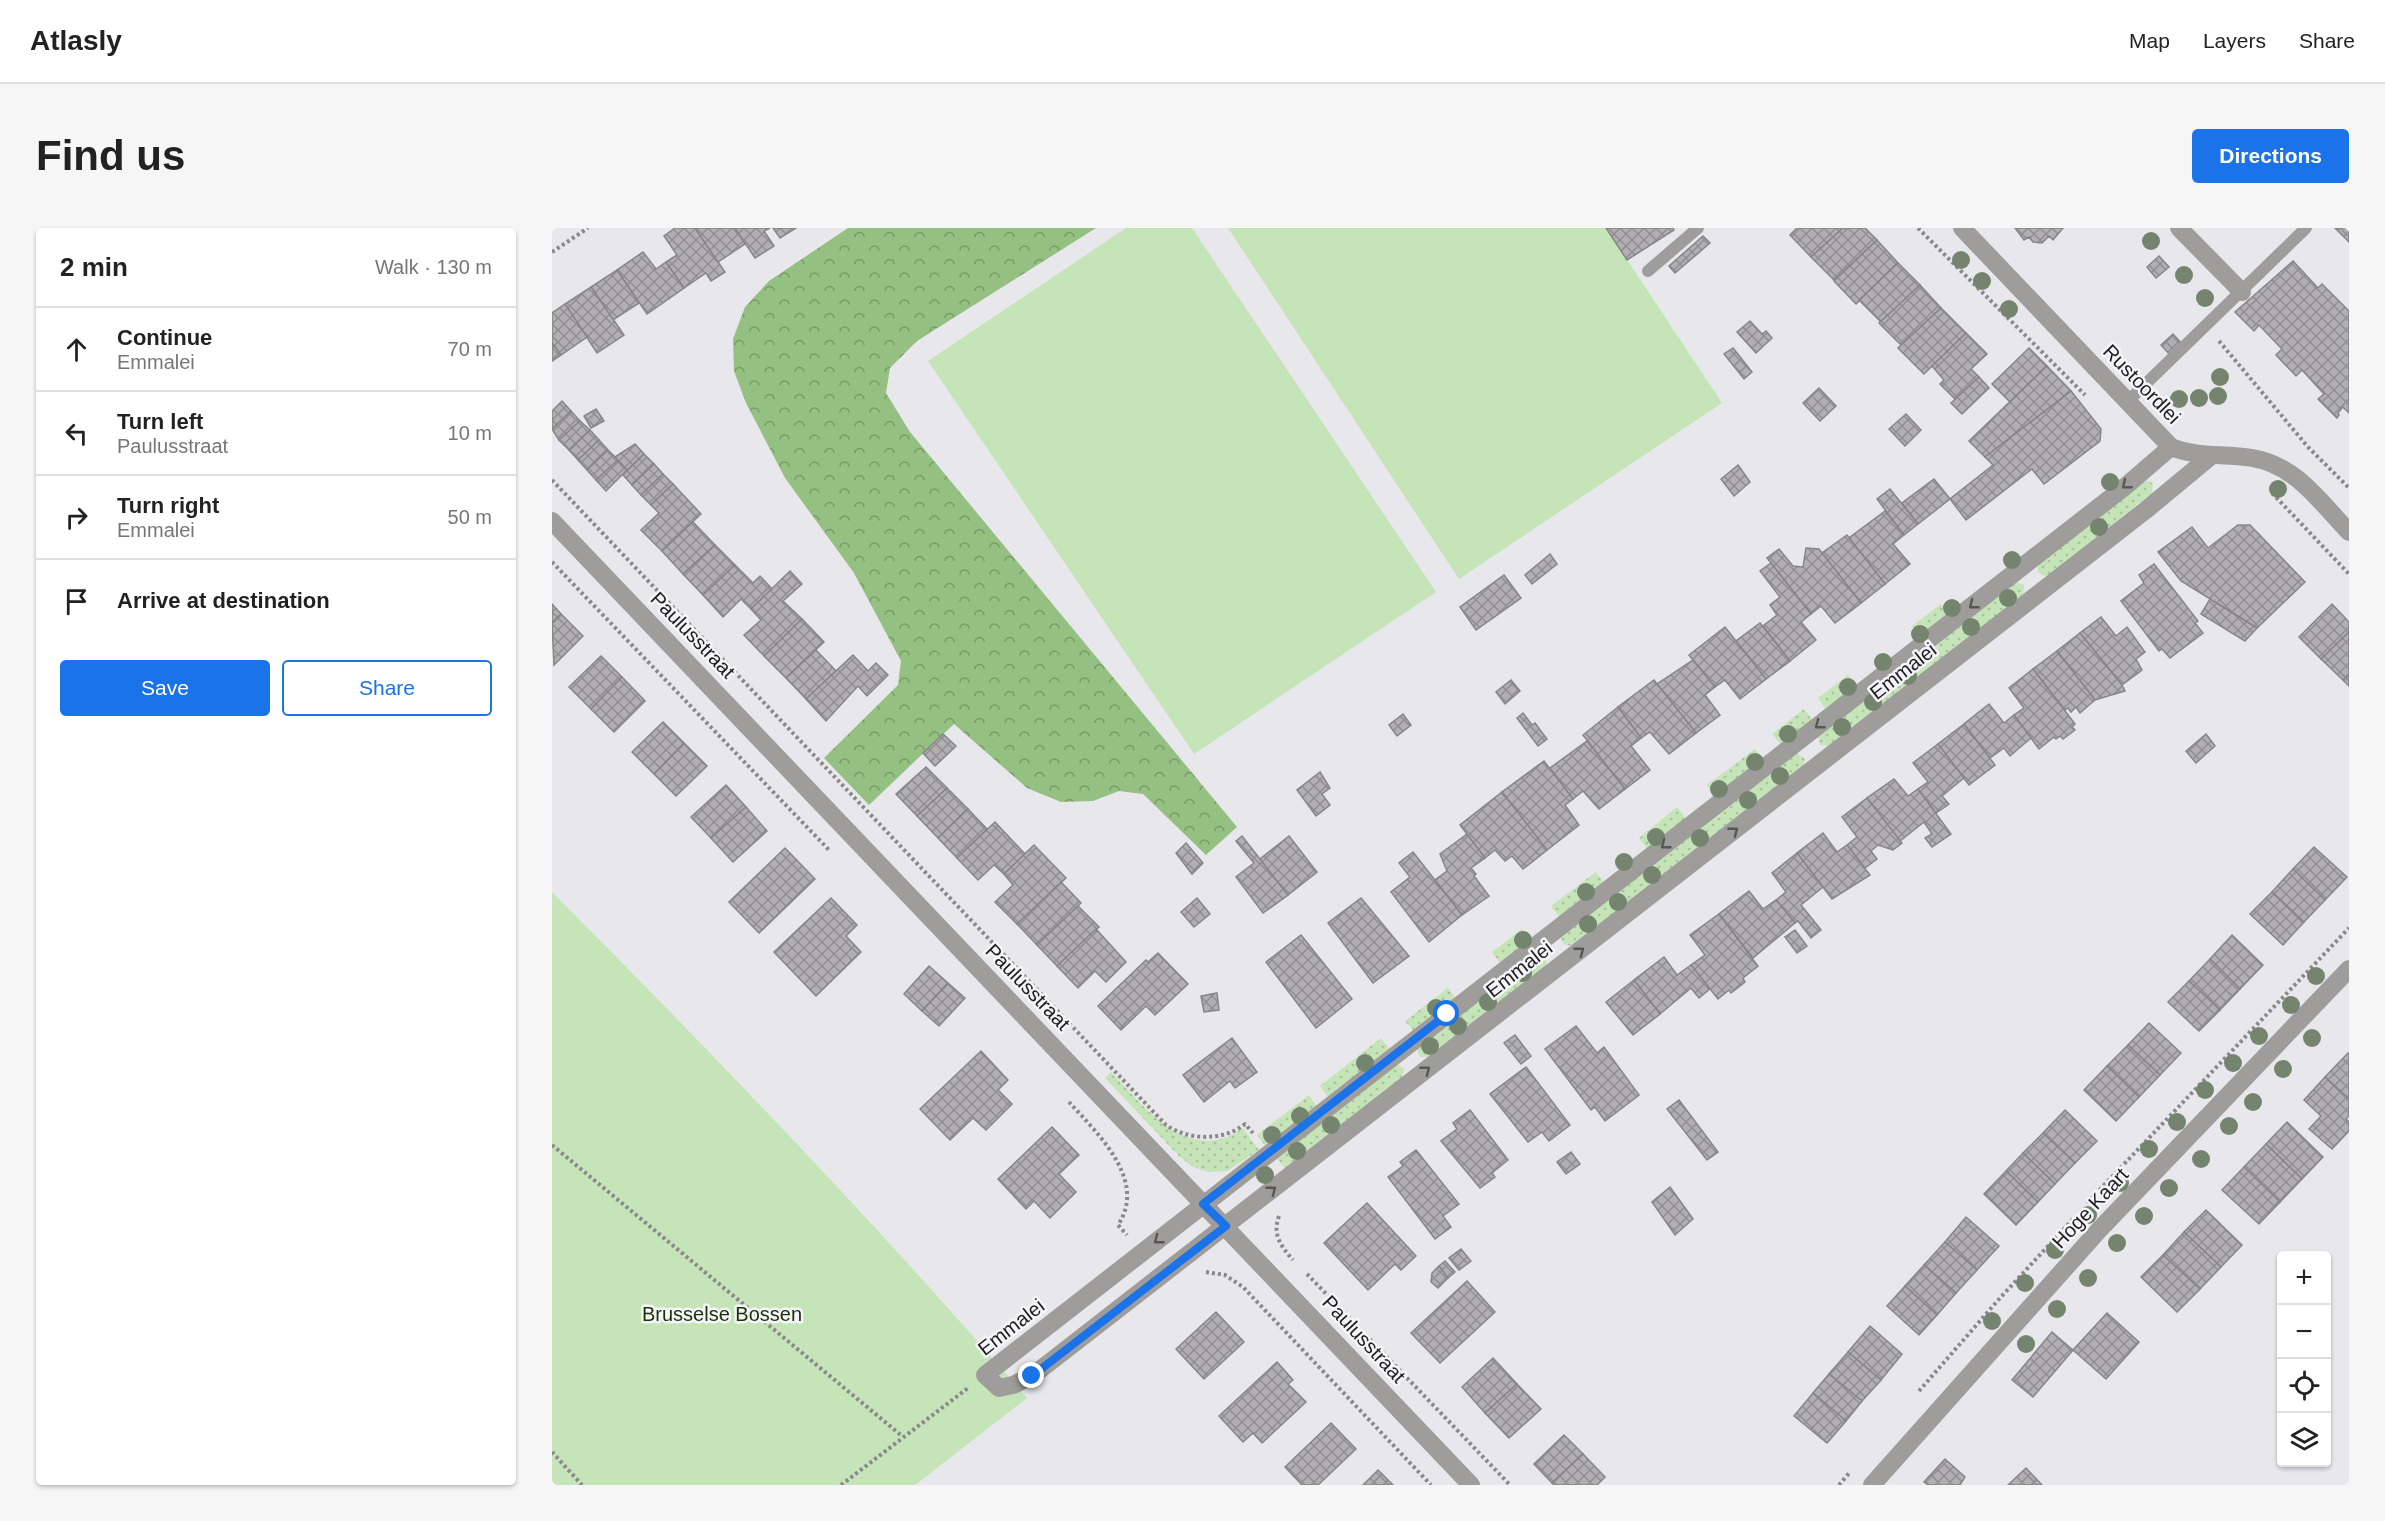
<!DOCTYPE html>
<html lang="en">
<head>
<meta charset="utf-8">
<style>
	body { margin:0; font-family:Helvetica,sans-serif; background:#f6f6f6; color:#222 }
	.controls { position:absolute; right:18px; bottom:18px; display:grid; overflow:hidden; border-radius:6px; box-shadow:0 2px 4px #0004 }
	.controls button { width:54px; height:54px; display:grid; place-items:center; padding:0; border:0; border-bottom:2px solid #e0e0e0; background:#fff; color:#222; font:30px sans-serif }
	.stop { position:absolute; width:18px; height:18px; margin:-14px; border:4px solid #1a73e8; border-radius:50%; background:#fff }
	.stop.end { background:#1a73e8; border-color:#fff; box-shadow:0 2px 6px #0008 }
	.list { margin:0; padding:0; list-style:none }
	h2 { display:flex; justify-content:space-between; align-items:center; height:78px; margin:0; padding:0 24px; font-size:26px }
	h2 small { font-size:20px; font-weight:400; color:#767676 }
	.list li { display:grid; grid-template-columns:39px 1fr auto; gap:18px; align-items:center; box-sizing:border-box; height:84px; padding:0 24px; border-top:2px solid #e0e0e0 }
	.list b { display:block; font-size:22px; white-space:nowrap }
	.list p { margin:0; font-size:20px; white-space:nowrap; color:#767676 }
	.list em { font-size:20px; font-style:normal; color:#767676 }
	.actions { display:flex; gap:12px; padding:18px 24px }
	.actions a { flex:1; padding:14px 0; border:2px solid #1a73e8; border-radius:6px; text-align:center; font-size:21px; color:#1a73e8 }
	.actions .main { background:#1a73e8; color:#fff }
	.icon { flex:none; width:33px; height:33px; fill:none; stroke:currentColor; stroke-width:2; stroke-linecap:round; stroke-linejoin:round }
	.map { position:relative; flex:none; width:1797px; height:1257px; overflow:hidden; border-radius:6px }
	header { display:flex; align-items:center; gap:36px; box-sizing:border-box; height:84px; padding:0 30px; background:#fff; border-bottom:2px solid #e0e0e0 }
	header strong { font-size:28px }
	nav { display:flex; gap:33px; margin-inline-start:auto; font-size:21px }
	.intro { display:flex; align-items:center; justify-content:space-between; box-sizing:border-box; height:144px; padding:0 36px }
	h1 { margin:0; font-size:42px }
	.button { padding:15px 27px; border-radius:6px; background:#1a73e8; color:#fff; font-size:21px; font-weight:700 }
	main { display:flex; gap:36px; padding:0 36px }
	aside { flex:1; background:#fff; border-radius:6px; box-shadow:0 2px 4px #0004 }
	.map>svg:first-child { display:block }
	.grass { fill:url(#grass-dots) }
	.forest { fill:url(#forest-crowns) }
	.park { fill:#c5e4b8 }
	.building { fill:url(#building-cross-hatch); stroke:#878588; stroke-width:1.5 }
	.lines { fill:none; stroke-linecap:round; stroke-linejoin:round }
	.path { stroke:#89898c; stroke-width:4; stroke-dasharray:3 3; stroke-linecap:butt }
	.lane { stroke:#9e9d9b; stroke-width:12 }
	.street { stroke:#9e9d9b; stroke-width:18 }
	.tree { fill:#75846e }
	.oneway { stroke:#575756 }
	.route { stroke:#1a73e8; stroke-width:8 }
	.labels { text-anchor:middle; stroke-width:5; stroke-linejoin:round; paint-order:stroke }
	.street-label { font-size:20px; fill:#1d1d1e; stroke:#f5f5f9 }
	.park-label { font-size:20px; fill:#173306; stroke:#f5f5f9 }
</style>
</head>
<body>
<header>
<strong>Atlasly</strong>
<nav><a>Map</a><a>Layers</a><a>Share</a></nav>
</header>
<div class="intro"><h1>Find us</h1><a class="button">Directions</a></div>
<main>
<aside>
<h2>2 min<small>Walk · 130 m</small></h2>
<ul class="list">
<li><svg class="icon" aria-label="ahead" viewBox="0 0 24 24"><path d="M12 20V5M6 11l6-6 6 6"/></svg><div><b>Continue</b><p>Emmalei</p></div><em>70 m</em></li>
<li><svg class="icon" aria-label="left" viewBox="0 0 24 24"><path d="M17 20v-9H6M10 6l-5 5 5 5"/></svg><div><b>Turn left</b><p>Paulusstraat</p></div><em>10 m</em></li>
<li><svg class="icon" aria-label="right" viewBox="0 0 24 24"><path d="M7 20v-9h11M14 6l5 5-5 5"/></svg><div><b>Turn right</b><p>Emmalei</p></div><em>50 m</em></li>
<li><svg class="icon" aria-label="arrive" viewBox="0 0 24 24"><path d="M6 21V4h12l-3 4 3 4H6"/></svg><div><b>Arrive at destination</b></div></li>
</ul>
<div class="actions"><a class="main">Save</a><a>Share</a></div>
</aside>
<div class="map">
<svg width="1797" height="1257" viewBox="0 0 1797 1257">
	<defs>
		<pattern id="grass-dots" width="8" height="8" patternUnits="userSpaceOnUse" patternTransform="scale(1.5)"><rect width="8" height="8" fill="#c5e4b8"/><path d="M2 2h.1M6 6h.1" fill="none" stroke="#a9c39e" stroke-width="1.8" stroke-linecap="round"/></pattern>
		<pattern id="forest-crowns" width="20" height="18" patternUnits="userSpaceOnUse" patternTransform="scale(1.5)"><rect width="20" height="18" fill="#94c081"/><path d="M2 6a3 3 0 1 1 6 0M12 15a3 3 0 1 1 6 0" fill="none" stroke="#789b69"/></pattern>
		<pattern id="building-cross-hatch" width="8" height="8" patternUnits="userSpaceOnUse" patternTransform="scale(1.5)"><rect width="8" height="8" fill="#b2afb3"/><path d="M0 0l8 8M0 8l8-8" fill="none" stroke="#908e91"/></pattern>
	</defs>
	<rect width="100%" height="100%" fill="#e8e8ec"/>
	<g class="grass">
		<path d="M1592,254L1597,253L1601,256L1600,265L1497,347L1492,348L1486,344V336Z"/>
		<path d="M1464,354L1472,357L1471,368L1277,518L1268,517L1266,508Z"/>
		<path d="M1389,376L1398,387L1369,410L1360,398Z"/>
		<path d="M1296,447L1305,459L1275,483L1266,470Z"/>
		<path d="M1252,481L1261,493L1230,518L1220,506Z"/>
		<path d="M1203,521L1212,532L1164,569L1155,557Z"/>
		<path d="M1245,525L1253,531L1251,539L1020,718L1011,716L1008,709Z"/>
		<path d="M1125,579L1135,592L1096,622L1087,610Z"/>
		<path d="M1044,644L1053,655L1008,690L999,678Z"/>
		<path d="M970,701L979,713L949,736L940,724Z"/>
		<path d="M986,725L995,728L994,738L877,829H868L865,821Z"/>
		<path d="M896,760L904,771L862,803L853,793Z"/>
		<path d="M829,810L838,822L777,870L768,858Z"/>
		<path d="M845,836L852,841L850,850L734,941L723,929Z"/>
		<path d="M559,844C593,879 636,939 691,900L707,922L675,943L656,944L641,939L627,928L553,850Z"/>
		<path d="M757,867L765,879L714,919L705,907Z"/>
	</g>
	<path class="forest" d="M296,0H544L365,113L338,140L334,165L358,204L685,599L654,627L591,566L567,563L541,573L509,574L475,560L402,496L317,577L272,530L346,457L349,433L302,345L233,250L194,175L182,143L181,111L193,79L217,53Z"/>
	<g class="park">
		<path d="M574,0H640L884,364L642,526L376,133Z"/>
		<path d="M676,0H1054L1170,175L907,351Z"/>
		<path d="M0,664C163,828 324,995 475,1170L363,1257H0Z"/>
	</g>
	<g class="building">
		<path d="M123,0H143L173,44L159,53L154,45L132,60L114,34L125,27L112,8Z"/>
		<path d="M143,0H183L193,16L166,34Z"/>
		<path d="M183,0H218L212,3L222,18L203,30Z"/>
		<path d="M221,0H244L228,10Z"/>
		<path d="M1054,0H1121L1122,2L1075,32Z"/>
		<path d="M1245,0H1291L1259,29L1238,7Z"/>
		<path d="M1291,0H1313L1325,12L1282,52L1259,29Z"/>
		<path d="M1463,0H1511L1501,12L1497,8L1490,15L1481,14L1477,9L1472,12Z"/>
		<path d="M1783,0H1797V14Z"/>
		<path d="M1151,8L1158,15L1123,45L1117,38Z"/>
		<path d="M1325,12L1346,35L1304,76L1282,53Z"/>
		<path d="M91,24L104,41L114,34L132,60L95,86L65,42Z"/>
		<path d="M1607,28L1617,39L1604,50L1595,39Z"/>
		<path d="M1741,33L1766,60L1770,56L1797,83V185L1791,179L1786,185L1787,187L1785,190L1766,171L1772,166L1750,142L1744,148L1724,127L1730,121L1707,97L1702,103L1683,84Z"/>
		<path d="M1346,35L1368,57L1329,94L1307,72Z"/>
		<path d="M65,42L87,75L61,92L39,59Z"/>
		<path d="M1368,57L1389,80L1349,117L1327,95Z"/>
		<path d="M39,59L72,107L45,125L13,76Z"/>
		<path d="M13,76L35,109L9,127L0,115V85Z"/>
		<path d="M1389,80L1414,105L1372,146L1346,120Z"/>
		<path d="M1198,93L1210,106L1214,103L1220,110L1204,125L1185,104Z"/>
		<path d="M1414,105L1435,126L1419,141L1427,149L1403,171L1388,156L1392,152L1380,138Z"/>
		<path d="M1621,106L1631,117L1619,128L1609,117Z"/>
		<path d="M0,115L9,127L0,133Z"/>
		<path d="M1181,120L1200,144L1192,151L1172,126Z"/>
		<path d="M1477,120L1495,138L1458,174L1440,156Z"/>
		<path d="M1495,138L1519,163L1433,229L1417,213Z"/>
		<path d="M1427,149L1437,160L1410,186L1399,175Z"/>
		<path d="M1267,160L1284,178L1268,193L1251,175Z"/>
		<path d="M1519,163L1549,201L1548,213L1492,256L1480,241L1414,292L1398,271L1441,237L1433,229Z"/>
		<path d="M10,173L19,183L0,201V183Z"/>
		<path d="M44,181L52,193L39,200L32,188Z"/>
		<path d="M19,183L28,193L7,212L0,201Z"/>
		<path d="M1354,186L1369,202L1353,218L1337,201Z"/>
		<path d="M28,193L38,202L17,222L7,212Z"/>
		<path d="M38,202L47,212L26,232L17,222Z"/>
		<path d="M47,212L56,222L35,242L26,232Z"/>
		<path d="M83,216L92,226L75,242L63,229Z"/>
		<path d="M56,222L66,232L44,252L35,242Z"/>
		<path d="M92,226L102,236L80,257L71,247Z"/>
		<path d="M66,232L75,242L54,263L44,252Z"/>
		<path d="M102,236L111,246L89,267L80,257Z"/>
		<path d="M1186,237L1198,254L1182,268L1169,251Z"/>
		<path d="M111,246L121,256L99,277L89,267Z"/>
		<path d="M1382,251L1398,271L1366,296L1350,275Z"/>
		<path d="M121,256L149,286L110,323L89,302L107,285L99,277Z"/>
		<path d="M1338,261L1366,296L1352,307L1325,271Z"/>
		<path d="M1333,283L1352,307L1341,316L1358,336L1333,356L1297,310Z"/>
		<path d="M141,294L163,317L131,346L110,323Z"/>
		<path d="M1686,297H1698L1753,354L1705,400L1629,353L1606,324L1640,299L1656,320Z"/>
		<path d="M1295,307L1333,356L1309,375L1270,325Z"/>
		<path d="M163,317L183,337L151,367L131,346Z"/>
		<path d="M1254,320L1267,321L1309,375L1283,395L1269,378L1259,386L1215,330L1227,321L1241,338L1251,339Z"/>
		<path d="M998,326L1005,336L980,356L973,347Z"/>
		<path d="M1219,335L1259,386L1249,394L1264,412L1238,433L1211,398L1225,387L1218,377L1228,369L1208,343Z"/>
		<path d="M1602,336L1646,393L1643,395L1651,405L1618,430L1610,421L1607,423L1569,373L1592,355L1587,347Z"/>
		<path d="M183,337L201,355L208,348L220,361L199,381L189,371L171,389L151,367Z"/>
		<path d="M238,343L250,356L231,373L250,391L212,428L192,407L209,392L199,381Z"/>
		<path d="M952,347L969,370L924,402L908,379Z"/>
		<path d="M1658,371L1705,400L1693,413L1649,386Z"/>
		<path d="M0,376L9,386L0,395Z"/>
		<path d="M1780,376L1797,394V404L1769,431L1747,409Z"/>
		<path d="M9,386L31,408L2,437L0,395Z"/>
		<path d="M1549,389L1564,408L1575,399L1593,424L1584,431L1590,442L1570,457L1528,405Z"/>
		<path d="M250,391L272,414L234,450L212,428Z"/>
		<path d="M1208,395L1238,433L1214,451L1184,413Z"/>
		<path d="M1173,399L1214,451L1188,471L1173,452L1163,459L1137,427Z"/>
		<path d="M1797,404V446L1791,452L1769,431Z"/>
		<path d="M1528,405L1570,457L1573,463L1543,472L1505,423Z"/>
		<path d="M264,422L284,443L254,471L234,450Z"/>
		<path d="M1505,423L1543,472L1528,485L1524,479L1519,484L1516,480L1513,482L1481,441Z"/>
		<path d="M301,427L316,443L324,435L336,447L315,468L306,458L274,493L254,471Z"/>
		<path d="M49,428L70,449L39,481L17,459Z"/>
		<path d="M1141,432L1163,459L1153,467L1168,487L1144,505L1105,456Z"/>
		<path d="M1481,441L1523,496L1520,499L1523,502L1511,511L1508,508L1504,511L1502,509L1487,521L1462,487L1472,480L1457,460Z"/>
		<path d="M1797,446V458L1791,452Z"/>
		<path d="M70,449L93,473L62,504L39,481Z"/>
		<path d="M959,452L968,463L953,476L944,464Z"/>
		<path d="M1102,452L1144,505L1117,526L1098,504L1089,510L1066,479Z"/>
		<path d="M1437,476L1452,495L1462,487L1479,510L1458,528L1452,520L1438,530L1412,496Z"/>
		<path d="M1066,479L1089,510L1079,518L1098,542L1073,561L1031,507Z"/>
		<path d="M971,485L980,497L983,495L995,511L986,518L965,490Z"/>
		<path d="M851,486L859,497L845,508L837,497Z"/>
		<path d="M111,494L132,515L102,546L80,524Z"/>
		<path d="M1412,496L1443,537L1417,557L1386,516Z"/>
		<path d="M391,506L404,518L383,538L371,525Z"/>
		<path d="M1654,506L1663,518L1644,535L1634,523Z"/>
		<path d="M1035,513L1073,561L1047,581L1031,563L1021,571L998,540Z"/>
		<path d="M132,515L155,538L124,568L102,546Z"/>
		<path d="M1386,516L1412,550L1390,568L1397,576L1384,585L1366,561L1376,554L1361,535Z"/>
		<path d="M992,533L1021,571L1013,577L1027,597L995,622L950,564Z"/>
		<path d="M374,539L395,560L365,588L344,566Z"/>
		<path d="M768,544L778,560L770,566L778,577L764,588L745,562Z"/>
		<path d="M1342,551L1356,568L1366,561L1399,606L1380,619L1373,610L1380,606L1372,594L1348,613L1315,570Z"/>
		<path d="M174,557L194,579L159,610L139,589Z"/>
		<path d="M395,560L416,581L386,610L365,588Z"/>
		<path d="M950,564L995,622L971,641L960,628L953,633L943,622L933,630L908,597Z"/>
		<path d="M1315,570L1350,615L1341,622L1326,617L1319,623L1325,631L1313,640L1295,617L1305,609L1290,589Z"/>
		<path d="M194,579L215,603L181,634L159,610Z"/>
		<path d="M416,581L435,601L405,630L386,610Z"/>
		<path d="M443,594L473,626L452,646L442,637L426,652L405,630Z"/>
		<path d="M1271,605L1285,624L1295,617L1318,647L1280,671L1245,625Z"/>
		<path d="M915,606L933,630L919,640L924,646L922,648L937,668L910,687L883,652L895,643L888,626Z"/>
		<path d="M690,608L736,667L711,685L684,649L702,635L684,613Z"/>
		<path d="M737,608L765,644L736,667L708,631Z"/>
		<path d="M634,615L651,635L640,646L624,625Z"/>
		<path d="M482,617L514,650L465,696L443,674L461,657L452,646Z"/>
		<path d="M1762,619L1795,649L1773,672L1741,641Z"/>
		<path d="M233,620L263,651L207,705L177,674Z"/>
		<path d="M861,624L910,687L877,714L839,664L858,649L847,635Z"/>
		<path d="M1245,625L1271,659L1249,677L1269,702L1259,710L1246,693L1243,695L1224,672L1234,664L1220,645Z"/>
		<path d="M1741,641L1773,672L1752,694L1720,664Z"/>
		<path d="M509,654L529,675L485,717L465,696Z"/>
		<path d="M1197,663L1211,681L1224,672L1243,695L1201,730L1167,686Z"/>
		<path d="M1720,664L1752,694L1731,717L1698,686Z"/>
		<path d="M279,670L305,697L294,708L309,724L264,768L222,724Z"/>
		<path d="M645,670L658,686L642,699L629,684Z"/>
		<path d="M809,670L857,728L821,755L776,695Z"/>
		<path d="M526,678L547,699L505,738L485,717Z"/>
		<path d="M1167,686L1206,738L1191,750L1193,754L1179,765L1177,762L1166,771L1139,737L1153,727L1138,707Z"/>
		<path d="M544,701L574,734L554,754L543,743L526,760L505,738Z"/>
		<path d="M1243,702L1255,718L1245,725L1233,709Z"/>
		<path d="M749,707L800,771L764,800L714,734Z"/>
		<path d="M1680,707L1711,737L1688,761L1658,731Z"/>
		<path d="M606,725L636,756L603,787L594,778L569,802L546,778L594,732L596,734Z"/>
		<path d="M1112,729L1125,747L1139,737L1158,761L1147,770L1139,760L1108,786L1082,752Z"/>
		<path d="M1658,731L1688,761L1668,782L1637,753Z"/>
		<path d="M377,738L396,755L370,783L352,766Z"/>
		<path d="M1082,752L1108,786L1081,807L1054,774Z"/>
		<path d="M1637,753L1668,782L1647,803L1616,774Z"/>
		<path d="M396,755L413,770L387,798L370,783Z"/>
		<path d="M665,765L667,782L652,784L649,768Z"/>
		<path d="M1597,795L1629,825L1608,847L1576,817Z"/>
		<path d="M1024,798L1045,825L1052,819L1087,867L1053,893L1043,879L1039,882L993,821Z"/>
		<path d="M963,807L979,828L969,836L952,815Z"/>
		<path d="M680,810L705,844L683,860L678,853L652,874L631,847Z"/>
		<path d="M1576,817L1608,847L1587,869L1555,838Z"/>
		<path d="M429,823L456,852L446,862L460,876L434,902L421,890L398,912L368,881Z"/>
		<path d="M1796,825L1797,826V871L1773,849Z"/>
		<path d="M1555,838L1587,869L1564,893L1532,862Z"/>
		<path d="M974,839L1018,897L997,913L990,904L976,914L938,866Z"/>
		<path d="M1773,849L1797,871V888L1794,891L1797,894V903L1780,921L1757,901L1769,888L1752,872Z"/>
		<path d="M1127,872L1166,924L1155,932L1115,881Z"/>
		<path d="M918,882L956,932L940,945L943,949L928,960L889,913L905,901L901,895Z"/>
		<path d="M1513,882L1545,913L1523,935L1491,905Z"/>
		<path d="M1735,894L1771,929L1750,951L1714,916Z"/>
		<path d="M500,899L527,927L507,946L524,964L498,990L482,973L474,981L446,951Z"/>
		<path d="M1491,905L1523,935L1503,956L1471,925Z"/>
		<path d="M1714,916L1750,951L1728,974L1692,939Z"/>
		<path d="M864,922L907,976L891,988L899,999L883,1011L836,949L851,938L848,934Z"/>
		<path d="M1019,924L1028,936L1014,946L1005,934Z"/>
		<path d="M1471,925L1503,956L1486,974L1454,943Z"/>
		<path d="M1692,939L1728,974L1707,996L1670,962Z"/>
		<path d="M1454,943L1486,974L1464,997L1432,966Z"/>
		<path d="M1118,959L1141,991L1123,1007L1100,974Z"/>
		<path d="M815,975L864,1028L849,1042L843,1036L816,1062L772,1015Z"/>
		<path d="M1654,982L1690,1017L1669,1039L1632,1004Z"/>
		<path d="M1414,989L1447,1018L1425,1042L1393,1014Z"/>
		<path d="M1632,1004L1669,1039L1648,1061L1611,1027Z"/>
		<path d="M1393,1014L1425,1042L1404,1065L1372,1037Z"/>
		<path d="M909,1021L919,1033L907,1042L897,1030Z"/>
		<path d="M1611,1027L1648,1061L1625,1084L1589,1049Z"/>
		<path d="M893,1033L903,1044L896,1050L887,1038Z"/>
		<path d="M1372,1037L1404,1065L1385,1087L1353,1058Z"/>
		<path d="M887,1038L896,1050L886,1060L879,1054L880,1045Z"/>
		<path d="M915,1053L943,1084L888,1135L859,1105Z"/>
		<path d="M1353,1058L1385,1087L1367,1107L1335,1078Z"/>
		<path d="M664,1084L692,1114L652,1151L624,1121Z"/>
		<path d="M1555,1085L1587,1114L1554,1151L1521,1122Z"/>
		<path d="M1318,1098L1350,1126L1329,1152L1296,1124Z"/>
		<path d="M1500,1104L1521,1122L1481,1169L1460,1152Z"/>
		<path d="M1296,1124L1329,1152L1310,1173L1277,1146Z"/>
		<path d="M941,1130L965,1156L933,1185L910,1159Z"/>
		<path d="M725,1134L741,1152L736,1156L754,1174L710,1215L701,1205L691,1214L667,1188Z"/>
		<path d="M1277,1146L1310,1173L1294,1193L1261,1165Z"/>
		<path d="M965,1156L989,1181L957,1210L933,1185Z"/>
		<path d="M1261,1165L1294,1193L1275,1215L1242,1188Z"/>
		<path d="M779,1195L804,1221L766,1257H750L733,1239Z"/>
		<path d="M1012,1207L1031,1226L1000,1255L982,1236Z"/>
		<path d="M1031,1226L1053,1249L1045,1257H1002L1000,1255Z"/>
		<path d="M1393,1231L1413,1249L1408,1257H1376L1372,1254Z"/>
		<path d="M1474,1240L1490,1257H1456Z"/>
		<path d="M826,1242L841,1257H811Z"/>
	</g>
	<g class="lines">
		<g class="path">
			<path d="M1366,0L1533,167"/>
			<path d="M0,24L36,0"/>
			<path d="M1667,113L1756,219L1797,260"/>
			<path d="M0,252L614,897C636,912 670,914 693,896L701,905"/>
			<path d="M1720,265L1797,346"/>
			<path d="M0,334L278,623"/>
			<path d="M517,874C545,905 596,952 566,997L575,1007"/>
			<path d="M0,917L350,1208"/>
			<path d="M1535,975L1797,700"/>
			<path d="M727,988C720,1007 729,1018 741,1032"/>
			<path d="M654,1044L673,1047L691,1059L879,1257"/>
			<path d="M755,1046L958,1257"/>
			<path d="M1367,1163L1448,1070L1522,990"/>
			<path d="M0,1224L30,1257"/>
			<path d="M289,1257L416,1160"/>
			<path d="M1287,1257L1298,1244"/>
		</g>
		<g class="lane">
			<path d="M1096,43L1146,0"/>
			<path d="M1575,174L1754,0"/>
		</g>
		<g class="street">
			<path d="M1410,0L1619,219C1646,230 1672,225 1700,230C1744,237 1768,274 1797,304"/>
			<path d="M1627,0L1690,64"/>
			<path d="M1619,219L1575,257L433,1147L447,1160L461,1157L480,1148L1594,282L1659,228"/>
			<path d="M0,293L919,1257"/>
			<path d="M1320,1257L1547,1002L1797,741"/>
		</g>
	</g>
	<g class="tree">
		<circle cx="1599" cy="13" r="9"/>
		<circle cx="1409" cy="32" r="9"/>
		<circle cx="1632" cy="47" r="9"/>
		<circle cx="1430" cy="53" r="9"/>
		<circle cx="1653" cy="70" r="9"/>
		<circle cx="1457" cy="81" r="9"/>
		<circle cx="1668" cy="149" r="9"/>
		<circle cx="1666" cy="168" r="9"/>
		<circle cx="1647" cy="170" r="9"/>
		<circle cx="1627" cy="171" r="9"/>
		<circle cx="1558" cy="254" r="9"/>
		<circle cx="1726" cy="261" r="9"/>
		<circle cx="1547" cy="299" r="9"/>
		<circle cx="1460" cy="332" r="9"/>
		<circle cx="1456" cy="370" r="9"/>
		<circle cx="1400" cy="380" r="9"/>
		<circle cx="1419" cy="399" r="9"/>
		<circle cx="1368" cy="406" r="9"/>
		<circle cx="1331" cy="434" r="9"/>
		<circle cx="1356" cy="448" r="9"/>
		<circle cx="1296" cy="459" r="9"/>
		<circle cx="1321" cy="474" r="9"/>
		<circle cx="1290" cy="499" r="9"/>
		<circle cx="1236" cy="506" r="9"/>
		<circle cx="1203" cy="534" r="9"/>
		<circle cx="1228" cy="548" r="9"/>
		<circle cx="1167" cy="561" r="9"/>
		<circle cx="1196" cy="572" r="9"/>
		<circle cx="1104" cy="609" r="9"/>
		<circle cx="1148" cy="610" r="9"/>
		<circle cx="1072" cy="634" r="9"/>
		<circle cx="1100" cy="647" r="9"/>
		<circle cx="1034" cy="664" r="9"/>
		<circle cx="1066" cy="674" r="9"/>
		<circle cx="1036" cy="696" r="9"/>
		<circle cx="971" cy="712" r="9"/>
		<circle cx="971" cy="745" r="9"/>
		<circle cx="1764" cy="748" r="9"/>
		<circle cx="936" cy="774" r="9"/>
		<circle cx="1739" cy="777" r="9"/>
		<circle cx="884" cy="780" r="9"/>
		<circle cx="906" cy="798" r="9"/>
		<circle cx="1707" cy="808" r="9"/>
		<circle cx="1760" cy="810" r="9"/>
		<circle cx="878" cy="818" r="9"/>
		<circle cx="813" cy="835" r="9"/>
		<circle cx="1681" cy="835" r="9"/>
		<circle cx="1731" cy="841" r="9"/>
		<circle cx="1653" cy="862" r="9"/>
		<circle cx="1701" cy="874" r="9"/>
		<circle cx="748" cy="888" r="9"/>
		<circle cx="1625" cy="894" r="9"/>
		<circle cx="779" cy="897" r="9"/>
		<circle cx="1677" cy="898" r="9"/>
		<circle cx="720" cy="907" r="9"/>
		<circle cx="1597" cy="921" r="9"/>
		<circle cx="745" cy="923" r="9"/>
		<circle cx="1649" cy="931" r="9"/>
		<circle cx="713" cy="947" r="9"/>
		<circle cx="1568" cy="955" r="9"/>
		<circle cx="1617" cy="960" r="9"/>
		<circle cx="1536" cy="987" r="9"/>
		<circle cx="1592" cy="988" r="9"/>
		<circle cx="1565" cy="1015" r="9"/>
		<circle cx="1503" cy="1022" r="9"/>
		<circle cx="1536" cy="1050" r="9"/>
		<circle cx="1473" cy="1055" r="9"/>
		<circle cx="1505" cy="1081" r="9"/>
		<circle cx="1440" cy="1093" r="9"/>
		<circle cx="1474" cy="1116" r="9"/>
	</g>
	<defs><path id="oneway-chevron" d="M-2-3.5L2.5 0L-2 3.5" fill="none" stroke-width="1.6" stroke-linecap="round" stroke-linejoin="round" transform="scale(1.5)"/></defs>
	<g class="oneway">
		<use href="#oneway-chevron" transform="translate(1574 257) rotate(141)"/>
		<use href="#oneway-chevron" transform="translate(1421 377) rotate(142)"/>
		<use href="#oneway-chevron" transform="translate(1267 497) rotate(142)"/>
		<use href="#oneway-chevron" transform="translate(1182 603) rotate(-38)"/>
		<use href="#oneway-chevron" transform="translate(1113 617) rotate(142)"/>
		<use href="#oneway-chevron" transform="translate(1028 723) rotate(-38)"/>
		<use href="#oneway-chevron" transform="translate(874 842) rotate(-38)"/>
		<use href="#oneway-chevron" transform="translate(720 962) rotate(-38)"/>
		<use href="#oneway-chevron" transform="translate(606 1012) rotate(142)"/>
	</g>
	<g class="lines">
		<path class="route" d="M480,1148L674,998L651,976L895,786"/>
	</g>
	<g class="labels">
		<g class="street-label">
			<text transform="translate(1590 156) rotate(46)" y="7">Rustoordlei</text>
			<text transform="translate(141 407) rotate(46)" y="7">Paulusstraat</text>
			<text transform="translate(1351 443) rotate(-38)" y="7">Emmalei</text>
			<text transform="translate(967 741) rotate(-38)" y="7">Emmalei</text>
			<text transform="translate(476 759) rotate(46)" y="7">Paulusstraat</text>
			<text transform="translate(1538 980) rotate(-47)" y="7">Hoge Kaart</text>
			<text transform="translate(459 1099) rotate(-38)" y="7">Emmalei</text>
			<text transform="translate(812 1111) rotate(47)" y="7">Paulusstraat</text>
		</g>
		<g class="park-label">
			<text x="170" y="1093">Brusselse Bossen</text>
		</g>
	</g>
</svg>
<div class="controls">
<button>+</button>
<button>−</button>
<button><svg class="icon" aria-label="locate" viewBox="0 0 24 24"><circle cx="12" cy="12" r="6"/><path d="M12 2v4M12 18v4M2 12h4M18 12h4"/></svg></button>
<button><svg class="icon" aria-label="layers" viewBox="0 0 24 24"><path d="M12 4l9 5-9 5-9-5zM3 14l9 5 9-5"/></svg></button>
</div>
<div class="stop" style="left:895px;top:786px"></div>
<div class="stop end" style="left:480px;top:1148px"></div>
</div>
</main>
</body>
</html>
